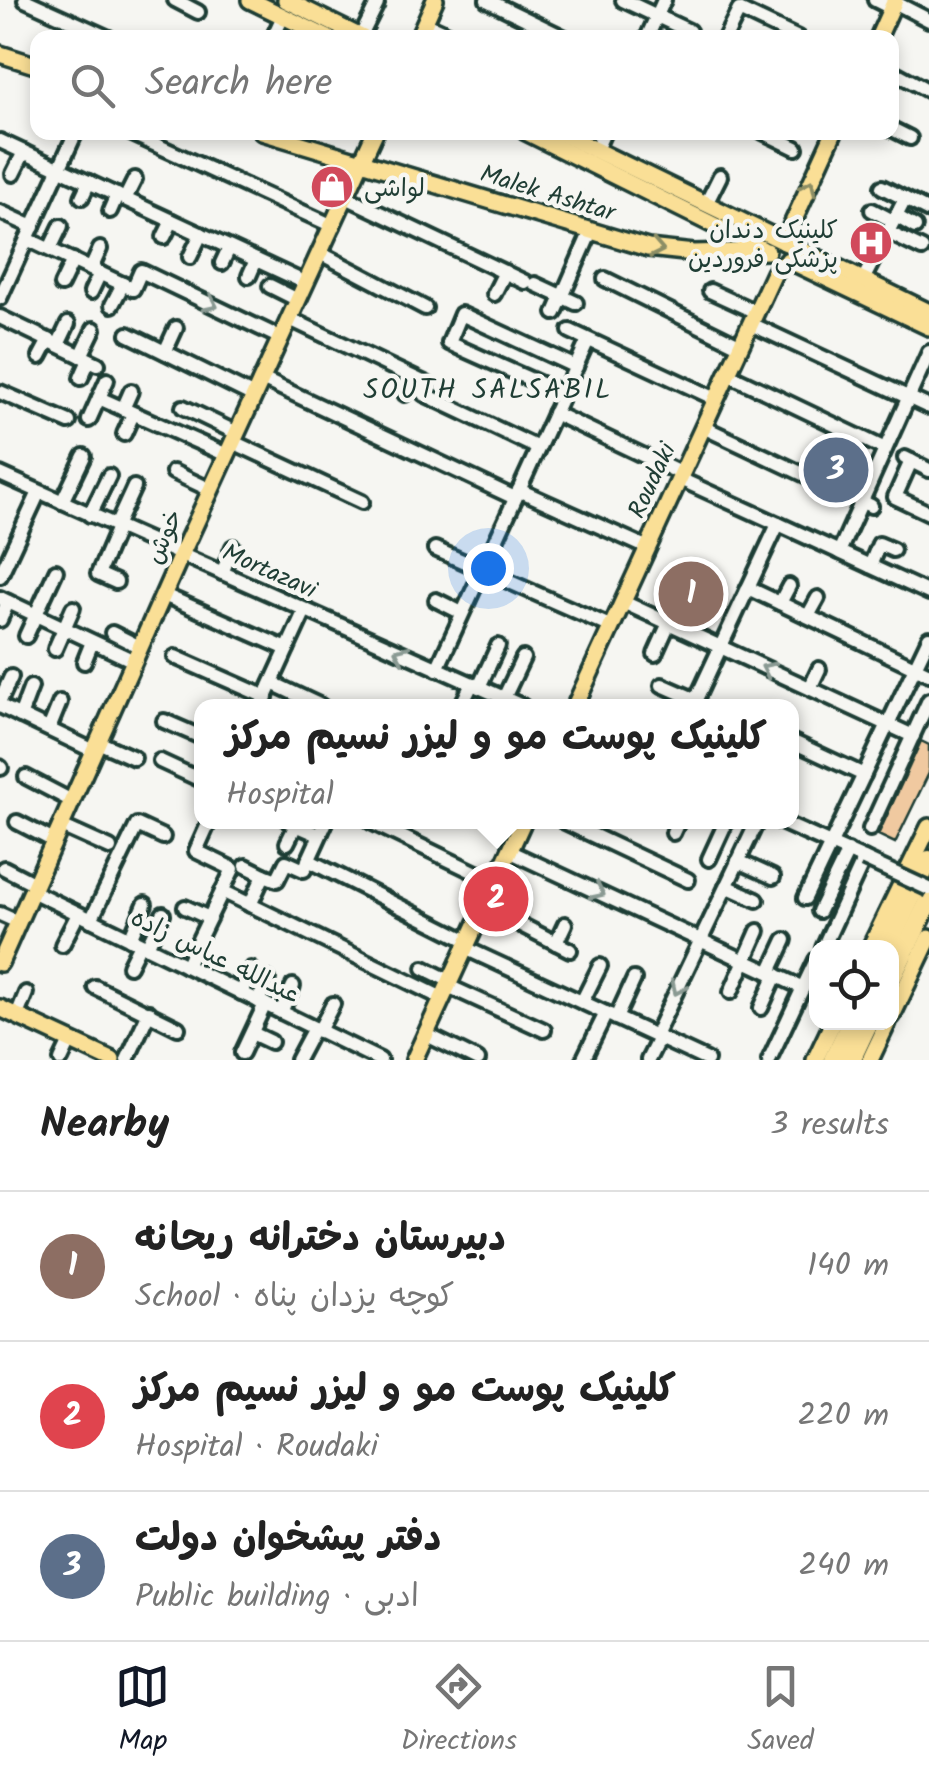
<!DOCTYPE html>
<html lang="en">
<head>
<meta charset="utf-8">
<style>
	body { margin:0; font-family:Kalam,"Playpen Sans Arabic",sans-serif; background:#f6f6f6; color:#222 }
	.controls { position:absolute; right:30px; bottom:30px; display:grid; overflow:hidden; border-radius:20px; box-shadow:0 5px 15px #0003 }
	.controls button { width:90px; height:90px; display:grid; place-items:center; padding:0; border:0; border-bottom:2px solid #e0e0e0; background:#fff; color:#222; font:50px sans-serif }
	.you { position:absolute; left:488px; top:568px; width:35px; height:35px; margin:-25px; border:8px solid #fff; border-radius:50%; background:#1a73e8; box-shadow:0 0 0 15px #1a73e833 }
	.badge { display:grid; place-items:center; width:65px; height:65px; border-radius:50%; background:#111827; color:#fff; font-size:32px; font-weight:700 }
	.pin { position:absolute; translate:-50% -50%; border:5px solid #fff; box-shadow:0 2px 10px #0006 }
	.popup { position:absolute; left:194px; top:699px; width:605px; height:130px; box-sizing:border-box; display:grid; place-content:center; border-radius:20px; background:#fff; filter:drop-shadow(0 2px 8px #0005); font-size:32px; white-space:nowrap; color:#767676 }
	.popup b { font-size:38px; color:#222 }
	.popup::after { content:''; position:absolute; left:50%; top:100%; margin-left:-20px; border:20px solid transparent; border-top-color:#fff }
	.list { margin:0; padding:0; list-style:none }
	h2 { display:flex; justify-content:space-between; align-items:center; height:130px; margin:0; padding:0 40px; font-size:42px }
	h2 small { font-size:32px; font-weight:400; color:#767676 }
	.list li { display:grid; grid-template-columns:65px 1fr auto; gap:30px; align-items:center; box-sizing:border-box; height:150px; padding:0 40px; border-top:2px solid #e0e0e0 }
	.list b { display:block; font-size:38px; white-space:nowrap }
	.list p { margin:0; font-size:32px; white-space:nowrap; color:#767676 }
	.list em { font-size:32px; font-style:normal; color:#767676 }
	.icon { flex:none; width:55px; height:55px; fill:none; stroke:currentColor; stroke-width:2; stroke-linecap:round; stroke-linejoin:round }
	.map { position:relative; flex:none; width:929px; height:1060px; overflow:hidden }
	.search { position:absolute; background:#fff; box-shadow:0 5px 15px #0003; left:30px; right:30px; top:30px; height:110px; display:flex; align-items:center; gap:25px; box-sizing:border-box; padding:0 35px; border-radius:20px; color:#767676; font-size:38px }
	.sheet { height:580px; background:#fff }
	nav { display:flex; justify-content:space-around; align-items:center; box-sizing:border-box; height:140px; border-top:2px solid #e0e0e0; background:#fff; font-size:28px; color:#767676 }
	nav a { display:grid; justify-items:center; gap:5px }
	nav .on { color:#111827 }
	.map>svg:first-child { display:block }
	.building { fill:#f0c9a0; stroke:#1f3d34; stroke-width:2.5 }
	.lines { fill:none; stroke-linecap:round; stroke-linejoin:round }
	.minor-casing { stroke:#1f3d34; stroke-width:20 }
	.major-casing { stroke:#1f3d34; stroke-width:22 }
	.highway-casing { stroke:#1f3d34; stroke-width:25 }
	.minor { stroke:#f6f6f2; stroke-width:12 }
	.major { stroke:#fadf96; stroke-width:15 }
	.highway { stroke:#fadf96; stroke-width:18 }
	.minor-bridge-casing { stroke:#1f3d34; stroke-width:20; stroke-linecap:butt }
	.minor-bridge { stroke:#f6f6f2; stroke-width:12 }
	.oneway { stroke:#8c8e65 }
	.oneway2 { stroke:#8a9a93 }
	.labels { text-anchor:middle; stroke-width:9; stroke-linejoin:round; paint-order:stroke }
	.poi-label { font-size:25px; fill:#1f3d34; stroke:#f6f6f2; text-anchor:start }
	.street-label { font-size:25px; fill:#1f3d34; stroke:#f6f6f2 }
	.neighbourhood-label { font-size:28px; letter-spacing:2.5px; fill:#1f3d34; stroke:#f6f6f2 }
</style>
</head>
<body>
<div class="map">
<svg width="929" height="1060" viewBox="0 0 929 1060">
	<rect width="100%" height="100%" fill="#f6f6f2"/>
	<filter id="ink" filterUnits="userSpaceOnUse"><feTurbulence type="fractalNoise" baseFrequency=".01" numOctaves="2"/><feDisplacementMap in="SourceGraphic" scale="20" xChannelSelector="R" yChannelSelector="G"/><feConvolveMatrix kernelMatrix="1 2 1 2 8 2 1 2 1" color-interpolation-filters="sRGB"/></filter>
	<g filter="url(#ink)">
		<path class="building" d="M921,741L929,745V773L895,843L878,835Z"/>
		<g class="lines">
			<g class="minor-casing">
				<g id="minor">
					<path d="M25,0L109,38"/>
					<path d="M175,0L198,12"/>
					<path d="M487,0L565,38"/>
					<path d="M623,0L689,31"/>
					<path d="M875,0L891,8"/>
					<path d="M894,2L929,20"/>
					<path d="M424,23L457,38"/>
					<path d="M361,36L377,4"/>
					<path d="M273,38L283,16"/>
					<path d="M647,38L664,0"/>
					<path d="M725,38L739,10L798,38"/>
					<path d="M892,71L929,91"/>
					<path d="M892,129L910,138"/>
					<path d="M128,132L333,226"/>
					<path d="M763,132L796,148"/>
					<path d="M0,141L306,283"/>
					<path d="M596,150L604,132"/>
					<path d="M13,174L24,152"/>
					<path d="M882,187L929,211"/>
					<path d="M82,197L89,182"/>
					<path d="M346,197L525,282"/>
					<path d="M125,199L135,179"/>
					<path d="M706,204L720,176"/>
					<path d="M872,210L893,221"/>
					<path d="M110,211L117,195"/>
					<path d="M0,212L33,227"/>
					<path d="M896,216L915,227"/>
					<path d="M887,232L922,249"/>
					<path d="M164,237L172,221"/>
					<path d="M27,239L133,289L141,271L281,338"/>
					<path d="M50,249L61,226"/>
					<path d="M320,253L425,308"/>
					<path d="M190,257L201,234"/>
					<path d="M222,263L229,248"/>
					<path d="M91,269L100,249"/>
					<path d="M249,276L256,260"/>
					<path d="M605,279L741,346"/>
					<path d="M863,280L905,199"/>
					<path d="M535,284L576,303"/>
					<path d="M61,285L73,260"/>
					<path d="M270,286L298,300"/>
					<path d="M710,291L756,312"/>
					<path d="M91,292L100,273"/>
					<path d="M494,294L505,272"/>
					<path d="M0,298L76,132"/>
					<path d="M112,305L123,284"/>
					<path d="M555,313L591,231"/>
					<path d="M0,317L98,364"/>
					<path d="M290,319L427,384L424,394L538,448"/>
					<path d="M751,324L929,407"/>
					<path d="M570,331L716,399"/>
					<path d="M128,334L254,396"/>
					<path d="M58,345L68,324"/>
					<path d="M165,352L176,328"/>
					<path d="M81,356L94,329"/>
					<path d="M40,357L49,340"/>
					<path d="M728,374L885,449"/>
					<path d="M81,378L89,360"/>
					<path d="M262,379L515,498"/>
					<path d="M0,392L69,422"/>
					<path d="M405,394L412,378"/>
					<path d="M563,394L449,343L461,314L576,367"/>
					<path d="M99,398L227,455"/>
					<path d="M183,407L237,433"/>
					<path d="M123,409L131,391"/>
					<path d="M554,413L682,474"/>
					<path d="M89,420L107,380"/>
					<path d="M703,427L871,506"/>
					<path d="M124,434L133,414"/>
					<path d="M233,442L362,502"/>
					<path d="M905,458L929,470"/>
					<path d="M911,461L895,497L929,513"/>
					<path d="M173,472L211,490"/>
					<path d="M0,474L522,706"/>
					<path d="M680,479L929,593"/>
					<path d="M519,490L648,548"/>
					<path d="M62,502L84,456"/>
					<path d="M90,515L109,476"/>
					<path d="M116,526L134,487"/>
					<path d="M435,549L612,627"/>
					<path d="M839,552L929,352"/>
					<path d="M870,566L879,544L893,550"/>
					<path d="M222,573L233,547"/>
					<path d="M0,576L39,492"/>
					<path d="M116,582L98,574L118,527"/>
					<path d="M748,588L929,674"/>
					<path d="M164,595L287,649"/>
					<path d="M0,598L134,661"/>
					<path d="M436,600L462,613"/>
					<path d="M623,602L913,736"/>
					<path d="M780,603L789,586"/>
					<path d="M808,616L818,598"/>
					<path d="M0,620L8,602"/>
					<path d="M112,633L140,647"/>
					<path d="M26,636L56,571"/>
					<path d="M55,649L73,608"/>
					<path d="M655,654L669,623"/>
					<path d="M175,657L266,697"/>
					<path d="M84,662L92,642"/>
					<path d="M437,669L588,340"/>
					<path d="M272,683L321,706"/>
					<path d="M662,685L696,700"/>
					<path d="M479,687L498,646"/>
					<path d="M810,688L819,669"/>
					<path d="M504,698L523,658"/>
					<path d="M0,701L11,677"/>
					<path d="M0,706L94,751"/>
					<path d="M261,706L305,610"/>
					<path d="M461,706L472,684"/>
					<path d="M693,706L778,524"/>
					<path d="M20,716L31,687"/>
					<path d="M164,721L201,737"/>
					<path d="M49,729L60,702"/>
					<path d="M791,741L864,775"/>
					<path d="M98,742L134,758"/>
					<path d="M160,761L201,780"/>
					<path d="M0,767L1,768"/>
					<path d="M26,777L72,801"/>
					<path d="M17,822L54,841"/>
					<path d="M289,822L319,835"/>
					<path d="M371,822L495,882"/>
					<path d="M565,822L688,880"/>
					<path d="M781,822L864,859L823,948"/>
					<path d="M61,826L110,848"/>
					<path d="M870,829L929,700"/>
					<path d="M673,833L678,822"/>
					<path d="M287,843L296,825"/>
					<path d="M509,851L803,988"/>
					<path d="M709,859L726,822"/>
					<path d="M308,860L468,941"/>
					<path d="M738,861L773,877"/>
					<path d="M246,866L264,875L250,905"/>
					<path d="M4,868L35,884"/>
					<path d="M264,875L277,880L286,862L304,870L326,822"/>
					<path d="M726,886L757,900"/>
					<path d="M32,891L380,1060"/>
					<path d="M222,891L442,998"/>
					<path d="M805,898L929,638"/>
					<path d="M484,906L570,950"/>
					<path d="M185,907L209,918"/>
					<path d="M819,911L848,851"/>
					<path d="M0,914L18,922"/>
					<path d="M91,920L137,825L163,837"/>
					<path d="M130,939L145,904"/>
					<path d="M556,943L565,924"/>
					<path d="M62,945L78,914"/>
					<path d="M147,947L163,914"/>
					<path d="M465,948L707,1060"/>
					<path d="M129,966L140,944"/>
					<path d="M186,966L233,869L196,851L209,822"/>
					<path d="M424,968L450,981"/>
					<path d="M770,972L785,940"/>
					<path d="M448,986L544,1030"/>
					<path d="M95,987L178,1028"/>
					<path d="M731,992L758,931"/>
					<path d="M241,993L251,969"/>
					<path d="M258,1001L268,979"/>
					<path d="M582,1002L600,966"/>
					<path d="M761,1008L776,975"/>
					<path d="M281,1012L293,986"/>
					<path d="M17,1015L26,993"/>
					<path d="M616,1018L634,979"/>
					<path d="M319,1031L333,1004"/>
					<path d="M252,1033L271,1042"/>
					<path d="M425,1034L478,1060"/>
					<path d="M655,1036L757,822"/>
					<path d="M242,1053L265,1004"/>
					<path d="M61,1060L70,1041"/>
					<path d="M127,1060L149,1012"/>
					<path d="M297,1060L314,1028"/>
					<path d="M583,1060L606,1013"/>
					<path d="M648,1060L659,1038"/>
					<path d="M769,1060L816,960"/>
				</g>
			</g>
			<g class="major-casing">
				<g id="major">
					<path d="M250,0L328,38"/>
					<path d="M286,0L363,38"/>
					<path d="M418,38L435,0"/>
					<path d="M878,38L895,0"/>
					<path d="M0,54L38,66"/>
					<path d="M262,132L648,248L694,253L767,251"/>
					<path d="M526,132L762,249"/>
					<path d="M558,132L929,312"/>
					<path d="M784,242L834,132"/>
					<path d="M788,260L929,327"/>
					<path d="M575,706L774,273L782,265L794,263"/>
					<path d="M870,948L929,827"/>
					<path d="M0,963L181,555L375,132"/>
					<path d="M0,1008L112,1060"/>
					<path d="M892,1016L929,938"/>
					<path d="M414,1060L523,822"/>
					<path d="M815,1060L833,1022"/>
					<path d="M870,1060L888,1022"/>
				</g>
			</g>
			<g class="highway-casing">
				<g id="highway">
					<path d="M887,948L929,860"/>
					<path d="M892,977L929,901"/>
					<path d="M833,1060L851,1022"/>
					<path d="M851,1060L869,1022"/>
				</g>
			</g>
			<use href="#minor" class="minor"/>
			<use href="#major" class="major"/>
			<use href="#highway" class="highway"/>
			<g class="minor-bridge-casing">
				<path id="minor-bridge" d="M864,859L929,889"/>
			</g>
			<use href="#minor-bridge" class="minor-bridge"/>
		</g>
		<defs><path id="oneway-chevron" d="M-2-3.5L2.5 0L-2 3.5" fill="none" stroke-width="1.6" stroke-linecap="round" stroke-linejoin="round" transform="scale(2.5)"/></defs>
		<g class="oneway">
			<use href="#oneway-chevron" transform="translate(809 187) rotate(-65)"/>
			<use href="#oneway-chevron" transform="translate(657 249) rotate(11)"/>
		</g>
		<g class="oneway2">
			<use href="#oneway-chevron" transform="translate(211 304) rotate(25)"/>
			<use href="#oneway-chevron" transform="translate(401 653) rotate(-156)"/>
			<use href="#oneway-chevron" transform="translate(768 669) rotate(-155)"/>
			<use href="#oneway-chevron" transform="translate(598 892) rotate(25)"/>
			<use href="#oneway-chevron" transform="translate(678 988) rotate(115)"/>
		</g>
	</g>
	<defs>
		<g id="shop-disc" transform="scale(2.25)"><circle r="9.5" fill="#d1495b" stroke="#f6f6f2"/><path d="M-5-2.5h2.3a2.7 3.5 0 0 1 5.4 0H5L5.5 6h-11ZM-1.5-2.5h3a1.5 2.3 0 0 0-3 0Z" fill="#fff"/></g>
		<g id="hospital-disc" transform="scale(2.25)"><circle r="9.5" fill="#d1495b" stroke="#f6f6f2"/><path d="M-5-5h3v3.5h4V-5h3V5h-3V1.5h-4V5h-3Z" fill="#fff"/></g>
	</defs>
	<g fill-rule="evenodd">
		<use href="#shop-disc" x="332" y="187"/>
		<use href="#hospital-disc" x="871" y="243"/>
	</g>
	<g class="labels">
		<g class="poi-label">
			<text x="364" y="196">لواشی</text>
			<text x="838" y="238" text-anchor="end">کلینیک دندان<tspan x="838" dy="29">پزشکی فروردین</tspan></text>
		</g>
		<g class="street-label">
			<text transform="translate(548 192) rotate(17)" y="9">Malek Ashtar</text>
			<text transform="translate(651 480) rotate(-65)" y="9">Roudaki</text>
			<text transform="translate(163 536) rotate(-66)" y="9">خوش</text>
			<text transform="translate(270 570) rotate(24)" y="9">Mortazavi</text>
			<text transform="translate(216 955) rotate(26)" y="9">عبدالله عباس زاده</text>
		</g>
		<g class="neighbourhood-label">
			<text x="488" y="398">SOUTH SALSABIL</text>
		</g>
	</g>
</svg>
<div class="controls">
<button><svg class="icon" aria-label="locate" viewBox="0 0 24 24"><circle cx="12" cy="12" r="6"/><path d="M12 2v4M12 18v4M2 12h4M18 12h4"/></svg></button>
</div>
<div class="you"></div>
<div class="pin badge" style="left:691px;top:594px;background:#8d6e63">1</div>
<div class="pin badge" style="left:496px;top:899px;background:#e0444e">2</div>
<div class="popup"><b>کلینیک پوست مو و لیزر نسیم مرکز</b>Hospital</div>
<div class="pin badge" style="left:836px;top:470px;background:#5c6f8a">3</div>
<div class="search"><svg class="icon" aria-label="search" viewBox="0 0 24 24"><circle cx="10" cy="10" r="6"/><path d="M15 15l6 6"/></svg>Search here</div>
</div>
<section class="sheet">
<h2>Nearby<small>3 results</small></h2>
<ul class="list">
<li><span class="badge" style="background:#8d6e63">1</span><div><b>دبیرستان دخترانه ریحانه</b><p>School · کوچه یزدان پناه</p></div><em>140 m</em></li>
<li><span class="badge" style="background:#e0444e">2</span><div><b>کلینیک پوست مو و لیزر نسیم مرکز</b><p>Hospital · Roudaki</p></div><em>220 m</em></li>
<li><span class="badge" style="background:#5c6f8a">3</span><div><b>دفتر پیشخوان دولت</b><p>Public building · ادبی</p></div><em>240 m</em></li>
</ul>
</section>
<nav>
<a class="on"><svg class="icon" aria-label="map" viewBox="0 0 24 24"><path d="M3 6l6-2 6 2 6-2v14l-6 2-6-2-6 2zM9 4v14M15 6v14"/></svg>Map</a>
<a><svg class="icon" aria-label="directions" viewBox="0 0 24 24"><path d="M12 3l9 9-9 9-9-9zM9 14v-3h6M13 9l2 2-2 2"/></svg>Directions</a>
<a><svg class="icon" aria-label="saved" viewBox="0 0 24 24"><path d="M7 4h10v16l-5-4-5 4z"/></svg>Saved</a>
</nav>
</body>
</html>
